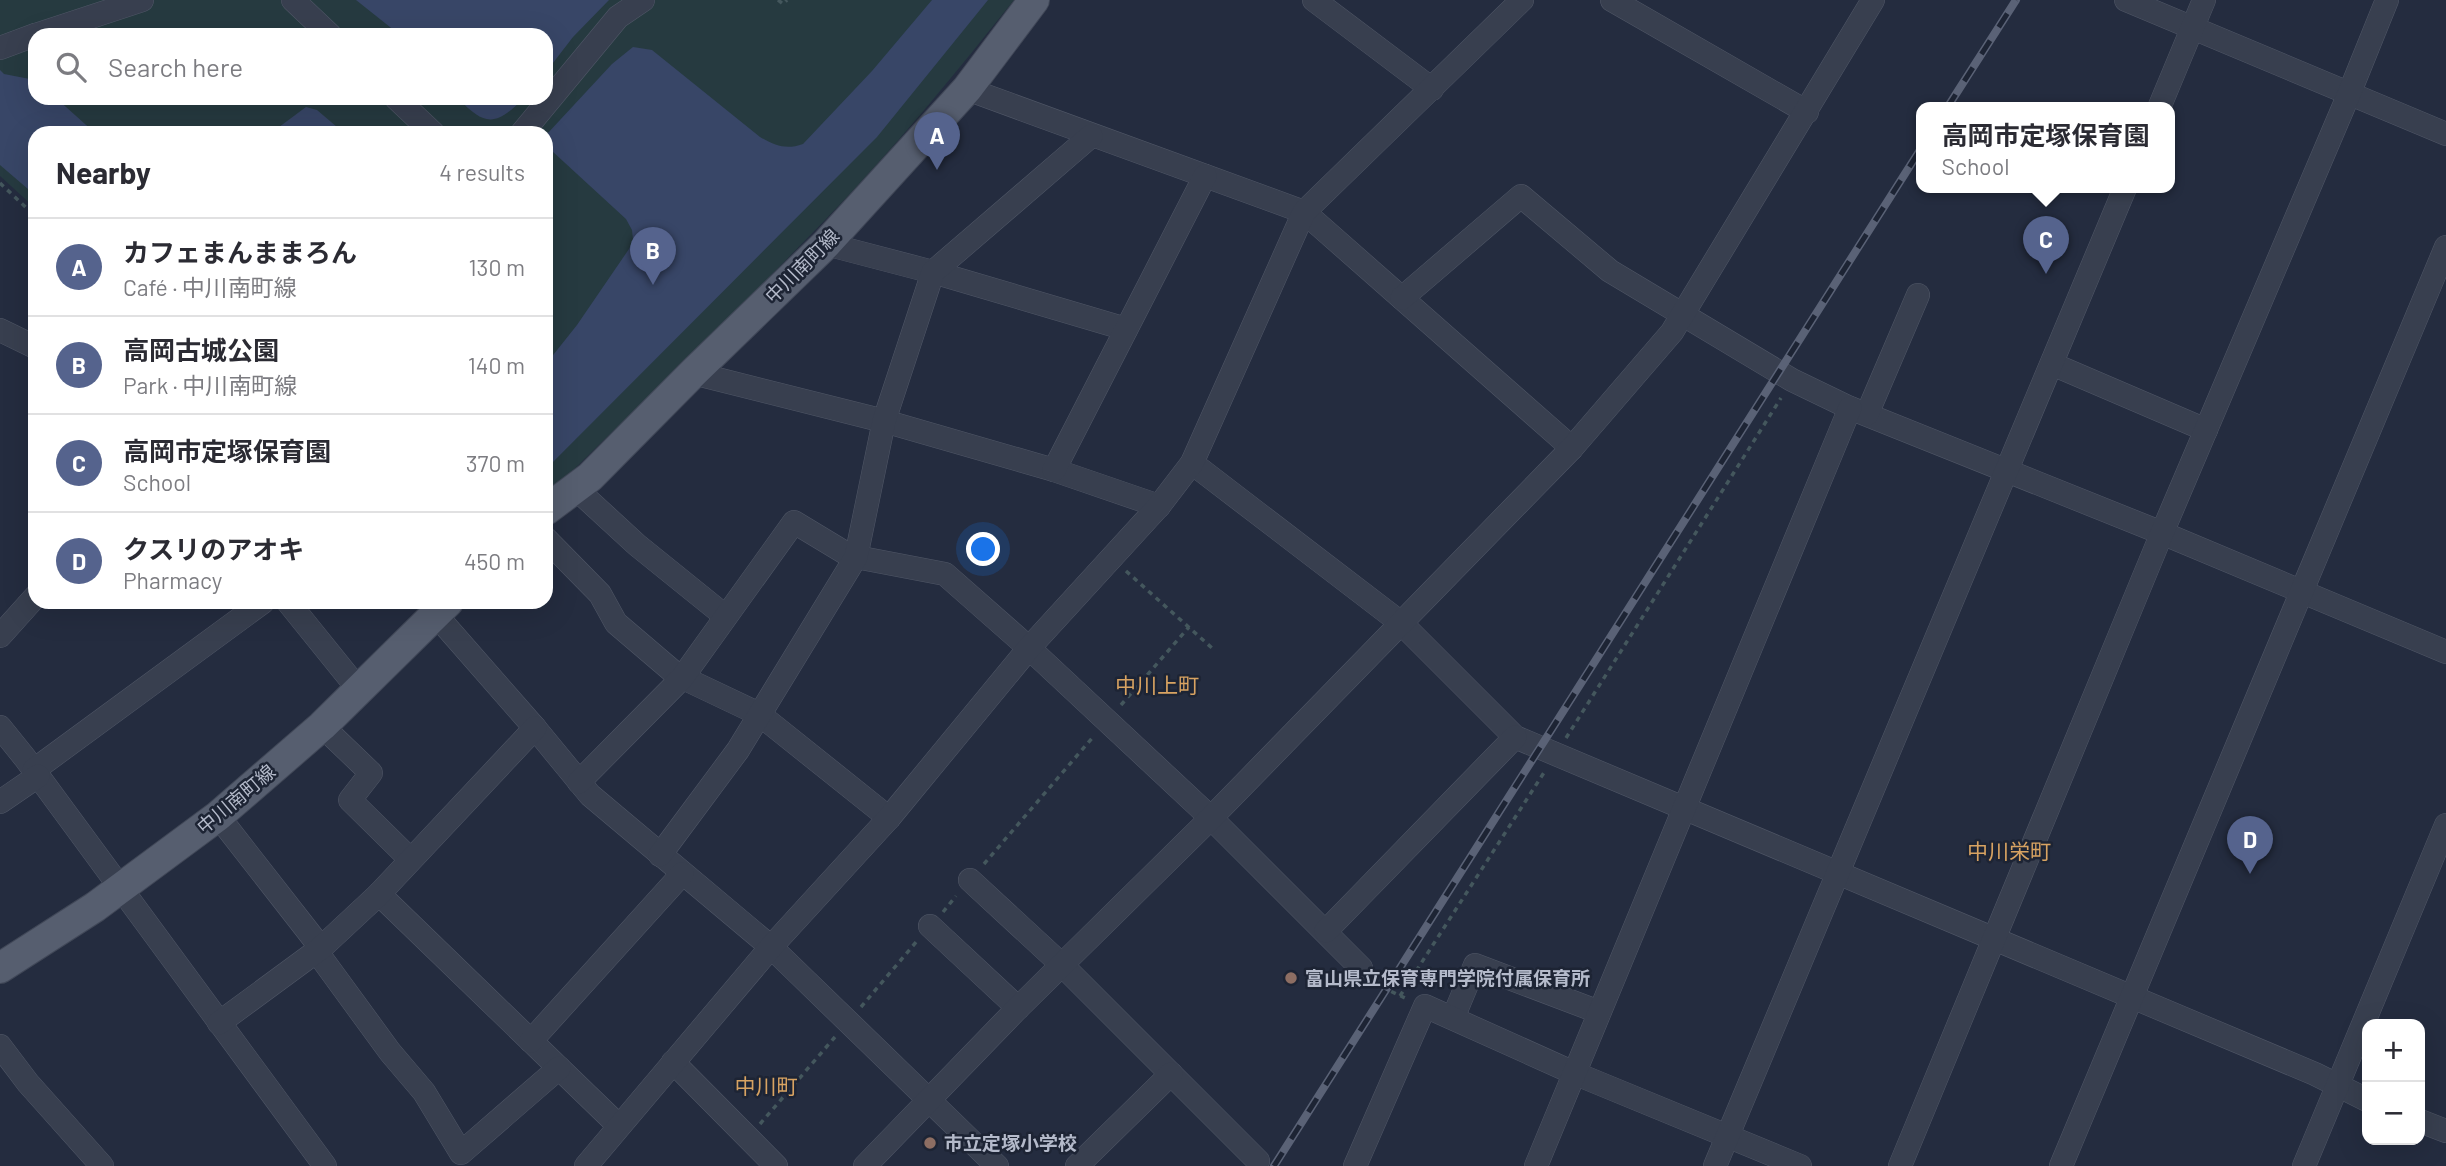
<!DOCTYPE html>
<html lang="en">
<head>
<meta charset="utf-8">
<style>
	body { margin:0; font-family:Barlow,"Noto Sans JP",sans-serif; background:#f7f7f7; color:#2b2b33 }
	.controls { position:absolute; right:21px; bottom:21px; display:grid; overflow:hidden; border-radius:14px; box-shadow:0 7px 28px #0002 }
	.controls button { width:63px; height:63px; display:grid; place-items:center; padding:0; border:0; border-bottom:2px solid #e1e1e2; background:#fff; color:#2b2b33; font:35px sans-serif }
	.you { position:absolute; left:984px; top:550px; width:24px; height:24px; margin:-18px; border:5px solid #fff; border-radius:50%; background:#1a73e8; box-shadow:0 0 0 10px #1a73e833 }
	.badge { display:grid; place-items:center; width:46px; height:46px; border-radius:50%; background:#55638d; color:#fff; font-size:23px; font-weight:700 }
	.pin { position:absolute; translate:-50% -58px; filter:drop-shadow(0 2px 4px #0008) }
	.pin::after { content:''; position:absolute; top:37px; width:24px; height:21px; background:inherit; clip-path:polygon(0 0,100% 0,50% 100%) }
	.popup { position:absolute; left:1916px; top:102px; width:259px; height:91px; box-sizing:border-box; display:grid; place-content:center; border-radius:14px; background:#fff; filter:drop-shadow(0 2px 5px #0005); font-size:23px; white-space:nowrap; color:#7c7c81 }
	.popup b { font-size:26px; color:#2b2b33 }
	.popup::after { content:''; position:absolute; left:50%; top:100%; margin-left:-14px; border:14px solid transparent; border-top-color:#fff }
	.list { margin:0; padding:0; list-style:none }
	h2 { display:flex; justify-content:space-between; align-items:center; height:91px; margin:0; padding:0 28px; font-size:30px }
	h2 small { font-size:23px; font-weight:400; color:#7c7c81 }
	.list li { display:grid; grid-template-columns:46px 1fr auto; gap:21px; align-items:center; box-sizing:border-box; height:98px; padding:0 28px; border-top:2px solid #e1e1e2 }
	.list b { display:block; font-size:26px; white-space:nowrap }
	.list p { margin:0; font-size:23px; white-space:nowrap; color:#7c7c81 }
	.list em { font-size:23px; font-style:normal; color:#7c7c81 }
	.icon { flex:none; width:38px; height:38px; fill:none; stroke:currentColor; stroke-width:2; stroke-linecap:round; stroke-linejoin:round }
	.map { position:relative; flex:none; width:2446px; height:1166px; overflow:hidden }
	.search { position:absolute; background:#fff; box-shadow:0 7px 28px #0002; left:28px; top:28px; width:525px; height:77px; display:flex; align-items:center; gap:18px; box-sizing:border-box; padding:0 24px; border-radius:21px; color:#7c7c81; font-size:26px }
	.panel { position:absolute; background:#fff; box-shadow:0 7px 28px #0002; left:28px; top:126px; width:525px; height:483px; border-radius:21px }
	.map>svg:first-child { display:block }
	.green { fill:#263a40; fill-rule:evenodd }
	.water { fill:#384667 }
	.lines { fill:none; stroke-linecap:round; stroke-linejoin:round }
	.minor-casing { stroke:#505767; stroke-width:24 }
	.major-casing { stroke:#414858; stroke-width:32 }
	.path { stroke:#44575d; stroke-width:3.5; stroke-dasharray:5 5; stroke-linecap:butt }
	.minor { stroke:#383f4f; stroke-width:23 }
	.major { stroke:#565e6f; stroke-width:30 }
	.rail-casing { stroke:#5a6276; stroke-width:8 }
	.rail { stroke:#1d2434; stroke-width:5; stroke-dasharray:16; stroke-linecap:butt }
	.education-dot { fill:#8d6e63; stroke:#1d2434; stroke-width:2.5 }
	.labels { text-anchor:middle; stroke-width:5; stroke-linejoin:round; paint-order:stroke }
	.street-label { font-size:19px; fill:#b4baca; stroke:#1d2434 }
	.poi-label { font-size:19px; font-weight:bold; fill:#b4baca; stroke:#1d2434; text-anchor:start }
	.neighbourhood-label { font-size:21px; fill:#d8a362; stroke:#1d2434 }
</style>
</head>
<body>
<div class="map">
<svg width="2446" height="1166" viewBox="0 0 2446 1166">
	<rect width="100%" height="100%" fill="#242c3f"/>
	<path class="green" d="M0,0H1014C954,75 893,150 827,218C740,308 651,394 562,481L546,491V133H35V208L0,176ZM35,35H546V98H35Z"/>
	<g class="water">
		<path d="M356,0H609L573,37L546,72V35H400Z"/>
		<path d="M932,0H988L877,137L546,469V364L577,325L629,249L633,240L632,230L626,219L552,151L547,142V134L612,64L633,47L652,50L760,137C776,146 786,150 803,144L872,71Z"/>
		<path d="M0,70L4,74L35,80V98H56L95,133H35V195L0,165Z"/>
		<path d="M458,98H524C496,126 485,127 458,98Z"/>
		<path d="M306,107L317,110L344,133H271Z"/>
	</g>
	<g class="lines">
		<g class="minor-casing">
			<g id="minor">
				<path d="M293,0L330,35"/>
				<path d="M1314,0L1432,89"/>
				<path d="M1612,0L1807,112"/>
				<path d="M2126,0L2446,134"/>
				<path d="M36,35L142,0"/>
				<path d="M0,48L35,35"/>
				<path d="M967,89L1304,212L1572,448"/>
				<path d="M396,98L433,133"/>
				<path d="M2159,108L2204,0"/>
				<path d="M522,133L618,17L643,0"/>
				<path d="M826,244L933,272L1126,329"/>
				<path d="M1402,298L1521,196L1610,271L1792,380L1850,408L2162,533L2446,652"/>
				<path d="M0,330L35,347"/>
				<path d="M2052,364L2206,430"/>
				<path d="M693,373L884,421L1054,470L1159,506"/>
				<path d="M1867,414L1918,295"/>
				<path d="M1192,463L1401,623L1515,737L2315,1074L2367,1100"/>
				<path d="M1054,470L1205,176"/>
				<path d="M575,488L637,545L725,616"/>
				<path d="M546,539L600,594L616,623L677,675L759,714L889,818"/>
				<path d="M288,602L359,690"/>
				<path d="M436,615L535,728L590,795L771,947L997,1166"/>
				<path d="M0,636L35,597"/>
				<path d="M322,726L371,773L350,800L410,859"/>
				<path d="M0,727L25,758L325,1166"/>
				<path d="M34,770L263,602"/>
				<path d="M579,782L682,678L794,522L847,554L856,557L945,574L1029,648L1211,818L1361,968"/>
				<path d="M0,802L38,776"/>
				<path d="M218,816L321,948"/>
				<path d="M660,855L738,750L856,557L884,421L933,272L1091,136"/>
				<path d="M970,880L1062,965L1258,1161"/>
				<path d="M379,894L619,1126"/>
				<path d="M930,926L1018,1008"/>
				<path d="M1326,931L1515,737"/>
				<path d="M317,952L390,1052L424,1092L461,1153L559,1068"/>
				<path d="M1453,1018L1475,965L1599,1012"/>
				<path d="M219,1023L321,948L379,894L535,728"/>
				<path d="M531,1041L682,874"/>
				<path d="M0,1046L28,1083L102,1166"/>
				<path d="M673,1062L776,1166"/>
				<path d="M2420,1121L2446,1131"/>
				<path d="M586,1166L771,947L889,818L1029,648L1159,506L1192,463L1304,212L1522,0"/>
				<path d="M865,1166L1018,1008L1211,818L1572,448L1672,332L1873,0"/>
				<path d="M1077,1166L1171,1074"/>
				<path d="M1355,1166L1425,1006L1574,1073L1800,1166"/>
				<path d="M1536,1166L1850,408"/>
				<path d="M1715,1166L2125,188"/>
				<path d="M1900,1166L2162,533L2349,94L2387,0"/>
				<path d="M2061,1166L2446,247"/>
				<path d="M2304,1166L2446,825"/>
			</g>
		</g>
		<g class="major-casing">
			<g id="major">
				<path d="M546,510L590,477L693,373L826,244L967,89L1034,0"/>
				<path d="M0,968L95,907L218,816L322,726L448,602"/>
			</g>
		</g>
		<g class="path">
			<path d="M778,0L783,4L787,0"/>
			<path d="M0,183L35,216"/>
			<path d="M1126,571L1212,648"/>
			<path d="M1121,705L1189,627"/>
			<path d="M1566,738L1781,398"/>
			<path d="M984,864L1093,737"/>
			<path d="M943,912L956,896"/>
			<path d="M1375,980L1386,989L1407,999"/>
			<path d="M1400,996L1545,771"/>
			<path d="M861,1007L917,941"/>
			<path d="M760,1124L835,1037"/>
		</g>
		<use href="#minor" class="minor"/>
		<use href="#major" class="major"/>
		<g class="rail-casing">
			<g id="rail">
				<path d="M1947,108L2016,0"/>
				<path d="M1274,1166L1922,147"/>
			</g>
		</g>
		<use href="#rail" class="rail"/>
	</g>
	<g class="education-dot">
		<circle cx="1291" cy="978" r="7"/>
		<circle cx="930" cy="1143" r="7"/>
	</g>
	<g class="labels">
		<g class="street-label">
			<text transform="translate(802 266) rotate(-45)" y="7">中川南町線</text>
			<text transform="translate(236 799) rotate(-40)" y="7">中川南町線</text>
		</g>
		<g class="poi-label">
			<text x="1305" y="985">富山県立保育専門学院付属保育所</text>
			<text x="944" y="1150">市立定塚小学校</text>
		</g>
		<g class="neighbourhood-label">
			<text x="1157" y="693">中川上町</text>
			<text x="2009" y="859">中川栄町</text>
			<text x="766" y="1094">中川町</text>
		</g>
	</g>
</svg>
<div class="controls">
<button>+</button>
<button>−</button>
</div>
<div class="you"></div>
<div class="pin badge" style="left:937px;top:170px">A</div>
<div class="pin badge" style="left:653px;top:285px">B</div>
<div class="pin badge" style="left:2046px;top:274px">C</div>
<div class="popup"><b>高岡市定塚保育園</b>School</div>
<div class="pin badge" style="left:2250px;top:874px">D</div>
<div class="search"><svg class="icon" aria-label="search" viewBox="0 0 24 24"><circle cx="10" cy="10" r="6"/><path d="M15 15l6 6"/></svg>Search here</div>
<section class="panel">
<h2>Nearby<small>4 results</small></h2>
<ul class="list">
<li><span class="badge">A</span><div><b>カフェまんままろん</b><p>Café · 中川南町線</p></div><em>130 m</em></li>
<li><span class="badge">B</span><div><b>高岡古城公園</b><p>Park · 中川南町線</p></div><em>140 m</em></li>
<li><span class="badge">C</span><div><b>高岡市定塚保育園</b><p>School</p></div><em>370 m</em></li>
<li><span class="badge">D</span><div><b>クスリのアオキ</b><p>Pharmacy</p></div><em>450 m</em></li>
</ul>
</section>
</div>
</body>
</html>
